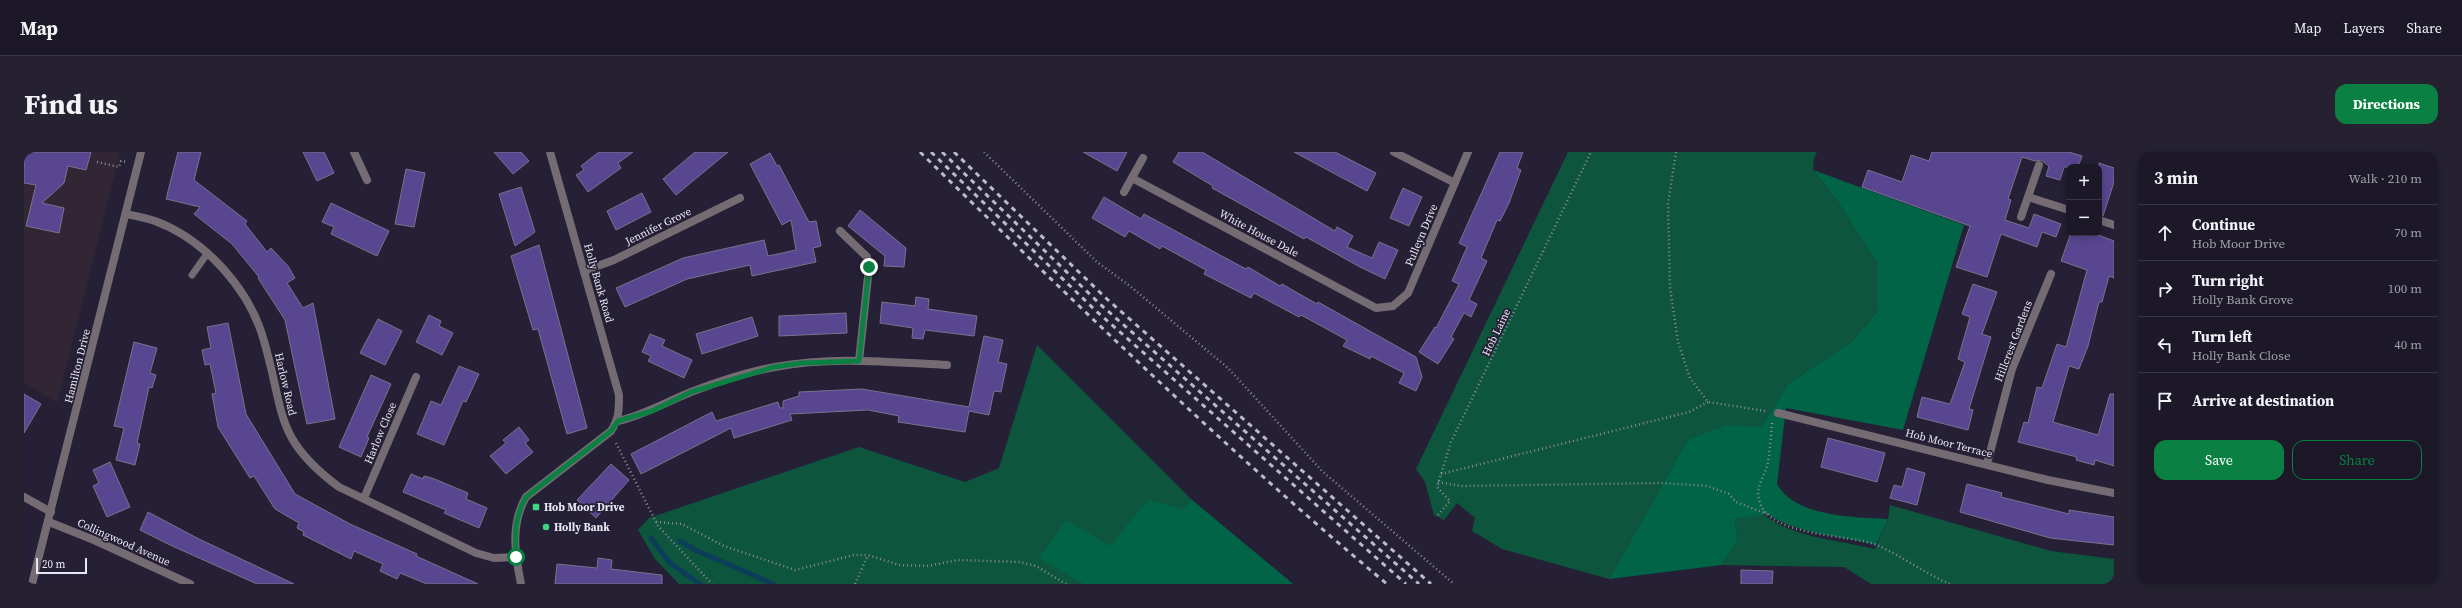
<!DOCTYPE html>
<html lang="en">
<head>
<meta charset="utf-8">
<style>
	body { margin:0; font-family:"Source Serif 4",serif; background:#252130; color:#f1f3f6 }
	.controls { position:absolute; right:12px; top:12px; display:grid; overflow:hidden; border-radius:8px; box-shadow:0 2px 10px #0003 }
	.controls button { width:36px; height:36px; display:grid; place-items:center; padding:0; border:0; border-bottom:1px solid #3a3745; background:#1c1828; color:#f1f3f6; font:20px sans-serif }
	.scale { position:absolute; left:12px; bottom:10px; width:51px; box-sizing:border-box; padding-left:4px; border:2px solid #eae7f5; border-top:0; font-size:11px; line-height:14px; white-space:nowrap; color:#eae7f5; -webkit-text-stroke:3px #252035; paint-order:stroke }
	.stop { position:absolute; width:12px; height:12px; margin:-9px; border:3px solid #0b8043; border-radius:50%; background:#fff }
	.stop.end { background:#0b8043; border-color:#fff; box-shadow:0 1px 4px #0008 }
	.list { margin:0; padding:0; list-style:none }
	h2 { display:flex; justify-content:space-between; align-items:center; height:52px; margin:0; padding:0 16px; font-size:17px }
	h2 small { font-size:13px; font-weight:400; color:#a0a0a8 }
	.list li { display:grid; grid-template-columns:26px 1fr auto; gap:12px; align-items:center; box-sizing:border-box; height:56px; padding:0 16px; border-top:1px solid #3a3745 }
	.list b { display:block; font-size:15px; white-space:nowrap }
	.list p { margin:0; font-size:13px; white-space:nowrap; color:#a0a0a8 }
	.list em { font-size:13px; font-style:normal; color:#a0a0a8 }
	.actions { display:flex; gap:8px; padding:12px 16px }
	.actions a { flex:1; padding:9px 0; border:1px solid #0b8043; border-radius:12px; text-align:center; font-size:14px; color:#0b8043 }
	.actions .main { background:#0b8043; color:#fff }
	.icon { flex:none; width:22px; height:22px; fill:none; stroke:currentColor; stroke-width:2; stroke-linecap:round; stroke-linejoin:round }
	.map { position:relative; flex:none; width:2090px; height:432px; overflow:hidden; border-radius:12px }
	header { display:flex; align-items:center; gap:24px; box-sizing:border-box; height:56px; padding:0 20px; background:#1c1828; border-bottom:1px solid #3a3745 }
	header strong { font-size:19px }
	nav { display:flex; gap:22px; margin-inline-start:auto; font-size:14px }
	.intro { display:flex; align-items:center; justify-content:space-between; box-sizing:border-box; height:96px; padding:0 24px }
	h1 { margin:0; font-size:28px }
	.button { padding:10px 18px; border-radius:12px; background:#0b8043; color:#fff; font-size:14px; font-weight:700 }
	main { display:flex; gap:24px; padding:0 24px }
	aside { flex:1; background:#1c1828; border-radius:12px; box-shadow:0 2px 10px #0003 }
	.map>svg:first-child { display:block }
	.education { fill:#322634 }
	.green { fill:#0d553d }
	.forest { fill:#026447 }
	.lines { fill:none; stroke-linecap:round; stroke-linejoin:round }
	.stream { stroke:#0c3d59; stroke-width:5 }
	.building { fill:#594690; stroke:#77738d }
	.path { stroke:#8e8a9c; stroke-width:2.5; stroke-dasharray:1 3; stroke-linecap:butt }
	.service { stroke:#756b73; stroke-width:7 }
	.minor { stroke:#756b73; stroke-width:8 }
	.rail { stroke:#bcb9c8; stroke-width:3; stroke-dasharray:5 5; stroke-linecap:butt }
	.route { stroke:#0b8043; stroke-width:5 }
	.poi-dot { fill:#3ad77f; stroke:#252035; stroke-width:1.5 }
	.labels { text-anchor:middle; stroke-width:3.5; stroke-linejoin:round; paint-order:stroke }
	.street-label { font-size:11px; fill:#eae7f5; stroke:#252035 }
	.poi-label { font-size:11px; font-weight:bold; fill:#eae7f5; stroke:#252035; text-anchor:start }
</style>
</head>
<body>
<header>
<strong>Map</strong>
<nav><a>Map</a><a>Layers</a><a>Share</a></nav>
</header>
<div class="intro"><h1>Find us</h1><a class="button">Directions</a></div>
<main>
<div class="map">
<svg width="2090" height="432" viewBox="0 0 2090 432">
	<rect width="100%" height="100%" fill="#252035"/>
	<path class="education" d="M0,0H96L33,251L0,230Z"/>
	<g class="green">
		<path d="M1544,0H1793L1790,6L1789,18L1812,47L1854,112V159L1828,189L1764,232L1737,275L1701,274L1664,287L1585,427L1478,397L1448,379L1451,366L1433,351L1420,368L1410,363L1401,330L1392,317Z"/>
		<path d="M1013,193L1168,348L1269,432H655L631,407L614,378L625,366L835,295L941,330L975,316Z"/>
		<path d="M1866,353L2027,399L2090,407V432H1847L1820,415L1698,413L1713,388L1711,367L1739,362C1769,386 1815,388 1851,397L1864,367Z"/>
	</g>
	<g class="forest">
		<path d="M1789,18L1940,73L1879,278L1762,256L1753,332C1771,365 1830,365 1864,367L1852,393C1815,383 1776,383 1743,362L1711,367L1713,388L1698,413L1585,427L1664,287L1703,273L1737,275L1764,232L1828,189L1854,159V112L1812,47Z"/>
		<path d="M1124,348L1159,357L1168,348L1269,432H1060L1015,406L1042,368L1086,394Z"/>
	</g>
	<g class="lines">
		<g class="stream">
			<path d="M627,386L646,411L676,432"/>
			<path d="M656,389L671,398L749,432"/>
		</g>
	</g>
	<g class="building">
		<path d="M0,0H67L62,18L44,14L40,31L18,51L40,56L35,81L2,74L12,33L0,31Z"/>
		<path d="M154,0H177L170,28L223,69L221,72L243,100L247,96L264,114L271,126L263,131L279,156L289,151L311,267L283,272L261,168L234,126L235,125L208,92L170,62L176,55L142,47Z"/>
		<path d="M279,0H300L310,21L293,29Z"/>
		<path d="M470,0H497L505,9L489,22Z"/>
		<path d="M575,0H609L594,11L597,16L564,40L552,23L560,18L557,14Z"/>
		<path d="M671,0H704L652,43L639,27Z"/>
		<path d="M1059,0H1103L1093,19Z"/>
		<path d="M1155,0H1178L1311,79L1313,75L1329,84L1323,95L1348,106L1355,90L1374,98L1361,127L1336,115L1282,85L1280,87L1188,36L1189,34L1149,10Z"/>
		<path d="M1270,0H1311L1352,21L1343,39Z"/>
		<path d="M1476,0H1499L1493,16L1497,18L1485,51L1476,69L1473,68L1457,106L1463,109L1445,148L1453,152L1447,165L1440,161L1427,185L1430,187L1414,212L1395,200L1411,175L1412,176L1435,132L1428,129L1443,95L1435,91Z"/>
		<path d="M1908,0H2045L2058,4L2054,15H2040L2036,28L2022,24L2025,14L2017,8L2011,9L1998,5L1984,47L1987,48L1981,68L2005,76L2010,62L2037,72L2032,85L2018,80L2013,95L1977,82L1963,125L1932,115L1946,74L1838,35L1844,18L1878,30L1887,3L1905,9Z"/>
		<path d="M746,1L753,14L755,13L785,70L792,69L797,94L789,96L792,110L728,124L726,113L663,127L601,155L592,136L659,106L740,88L744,104L772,98L767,68L758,73L726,12Z"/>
		<path d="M2075,11L2090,16V30L2079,64L2075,63Z"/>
		<path d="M382,17L401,21L390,75L371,72Z"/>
		<path d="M497,35L511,80L491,94L475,42Z"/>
		<path d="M1379,36L1398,45L1385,74L1366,66Z"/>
		<path d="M618,41L627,60L592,78L583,59Z"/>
		<path d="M1080,45L1117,67L1120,62L1222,117L1224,115L1256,134L1258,132L1293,152L1294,150L1392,205L1398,225L1392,239L1375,231L1380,221L1347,204L1346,207L1319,194L1323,188L1277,163L1275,165L1230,141L1227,146L1180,122L1182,118L1138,94L1136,97L1105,79L1101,85L1068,66Z"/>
		<path d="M307,51L365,79L353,104L307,82L310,75L298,70Z"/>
		<path d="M836,58L882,96L880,115L860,114L861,104L824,74Z"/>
		<path d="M2047,81H2069L2090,89V126L2085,124L2078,150H2075L2064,194L2055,217L2045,214L2029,270L2074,283L2086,242H2090V314L2071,308L2070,313L2052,308L2053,305L1994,290L2000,270L2004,271L2013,235L2018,236L2033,192L2042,195L2063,118L2037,109Z"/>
		<path d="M515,93L563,276L543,282L514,177L509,178L487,104Z"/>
		<path d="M1949,132L1973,140L1958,182L1967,185L1945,257L1949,258L1944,278L1893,265L1898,245L1926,252L1941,210L1934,207L1946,165L1938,162Z"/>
		<path d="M892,145L905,147L904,157L953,164L950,184L901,178L899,187L888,186L889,176L856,171L858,150L891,154Z"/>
		<path d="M822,161L823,181L755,184V164Z"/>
		<path d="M405,163L417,169L415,174L429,181L418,203L392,190Z"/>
		<path d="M728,165L734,184L678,202L672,182Z"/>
		<path d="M354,167L378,179L361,213L336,201Z"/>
		<path d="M204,171L222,262L271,342L326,372L393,402L392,404L454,432H403L376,421L373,427L356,419L359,412L330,399L327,407L279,383L280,380L273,376L275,371L251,357L230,324L226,326L194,275L188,242L192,241L186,212L181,213L178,198L187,196L183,175Z"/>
		<path d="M626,182L641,188L638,194L668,208L660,226L624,209L627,204L618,200Z"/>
		<path d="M960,184L979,188L974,210L983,212L977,240L970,239L965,263L945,259L941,280L874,270L875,264L844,258L766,262L768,268L710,286L707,276L617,322L607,302L688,260L692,269L754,250L756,256H759V249L775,244V240L838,237L945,255Z"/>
		<path d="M110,190L133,196L126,221L132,223L128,236L125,235L113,291L116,292L111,313L92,308L100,276L90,274Z"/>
		<path d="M435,214L455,222L442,250L439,249L420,293L393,282L407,249L417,253Z"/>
		<path d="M347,223L367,232L343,285L345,286L337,305L315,295Z"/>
		<path d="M0,242L17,252L0,281Z"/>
		<path d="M495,275L505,288L501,291L509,300L482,322L466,304L482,291L479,288Z"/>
		<path d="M1804,286L1861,301L1853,330L1797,315Z"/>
		<path d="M86,310L106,355L83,365L69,334L75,331L69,318Z"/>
		<path d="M587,312L605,328L572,366L553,348Z"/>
		<path d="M1883,316L1901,321L1893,353L1866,346L1870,333L1878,335Z"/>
		<path d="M387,322L399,327L400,324L408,326L444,341L442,347L463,356L455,376L420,361L422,358L379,340Z"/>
		<path d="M1943,332L1978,341L1977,345L2045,362V358L2090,365V393L2026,386L1936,360Z"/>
		<path d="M124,360L175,387L270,432H233L146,393L116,378Z"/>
		<path d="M574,406L588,408L587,417L638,423V432H531L533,412L573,416Z"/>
		<path d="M1717,418L1749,419L1748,432H1717Z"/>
	</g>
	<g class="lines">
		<g class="path">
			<path d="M960,0L1073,110L1106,134L1204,216L1298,319L1430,432"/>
			<path d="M1652,0L1644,52L1646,136L1654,190L1666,226L1684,250L1742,259"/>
			<path d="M73,10L95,15L97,9L103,10"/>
			<path d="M1748,271C1747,284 1746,297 1744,310C1741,325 1730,335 1736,351C1748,385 1824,382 1853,393C1878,404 1900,421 1926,432"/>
			<path d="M592,291L634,374L688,432"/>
			<path d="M1417,322L1665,260L1684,250"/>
			<path d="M1414,330L1437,334L1640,331L1683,334L1705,342L1712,350L1743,362"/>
			<path d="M1414,363L1426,349L1413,335L1427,290L1567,0"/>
			<path d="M632,370L658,372L700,394L771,418L830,403H844L875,413L903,414L934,408L995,410L1012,414L1042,432"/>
			<path d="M831,432L844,403"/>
		</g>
		<path class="service" d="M168,123L183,102"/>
		<g class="minor">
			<path d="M330,0L343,28"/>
			<path d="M1370,0L1431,31"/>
			<path d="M1108,26L1352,156L1369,154L1384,141L1444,0"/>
			<path d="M1100,40L1119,6"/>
			<path d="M2004,45L2045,58"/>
			<path d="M102,62C111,64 122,66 131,69C182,88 226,138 240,189C261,260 249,286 315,335L452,401L470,406L492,405"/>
			<path d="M1997,65L2015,13"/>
			<path d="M2075,68L2090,73"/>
			<path d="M816,79L843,105L845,115L835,209"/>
			<path d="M560,119L590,108L716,46"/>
			<path d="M1754,261L2024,328L2090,341"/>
			<path d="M594,269C620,263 642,250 667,240C693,230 723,220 751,215C807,204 866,210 923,213"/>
			<path d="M1963,312L1988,217L2027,122"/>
			<path d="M0,345L27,360"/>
			<path d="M340,346L392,225"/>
			<path d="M25,370L70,388L166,432"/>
			<path d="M8,432L117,0"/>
			<path d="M497,432C491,402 486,373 502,345L587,279C595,267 595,258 595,243L526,0"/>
		</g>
		<g class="rail">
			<path d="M896,0C1048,148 1200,296 1363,432"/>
			<path d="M907,0L1071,158L1382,432"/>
			<path d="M918,0L1077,153L1395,432"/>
			<path d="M930,0L1084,148L1407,432"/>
		</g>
	</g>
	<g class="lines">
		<path class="route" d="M492,405C491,381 490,367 502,345L587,279L594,269L628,259L667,240L750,215L778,211L835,209L845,115"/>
	</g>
	<g class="poi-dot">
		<rect x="508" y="351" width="8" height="8" rx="2"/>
		<circle cx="522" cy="375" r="4"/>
	</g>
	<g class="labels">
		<g class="street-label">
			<text transform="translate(634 74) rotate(-26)" y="4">Jennifer Grove</text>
			<text transform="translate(1235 81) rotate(28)" y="4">White House Dale</text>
			<text transform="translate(1397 83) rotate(-67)" y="4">Pulleyn Drive</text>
			<text transform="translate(575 131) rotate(74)" y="4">Holly Bank Road</text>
			<text transform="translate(1472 180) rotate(-64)" y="4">Hob Laine</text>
			<text transform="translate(1989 189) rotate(-69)" y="4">Hillcrest Gardens</text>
			<text transform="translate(53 214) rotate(-76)" y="4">Hamilton Drive</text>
			<text transform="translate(262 232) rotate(77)" y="4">Harlow Road</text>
			<text transform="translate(356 281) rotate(-67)" y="4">Harlow Close</text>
			<text transform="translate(1925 291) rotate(14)" y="4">Hob Moor Terrace</text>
			<text transform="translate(100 390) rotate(24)" y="4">Collingwood Avenue</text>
		</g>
		<g class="poi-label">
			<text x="520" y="359">Hob Moor Drive</text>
			<text x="530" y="379">Holly Bank</text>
		</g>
	</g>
</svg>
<div class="controls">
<button>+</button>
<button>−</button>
</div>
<div class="scale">20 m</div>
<div class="stop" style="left:492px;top:405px"></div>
<div class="stop end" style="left:845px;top:115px"></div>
</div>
<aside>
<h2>3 min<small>Walk · 210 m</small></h2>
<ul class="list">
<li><svg class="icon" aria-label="ahead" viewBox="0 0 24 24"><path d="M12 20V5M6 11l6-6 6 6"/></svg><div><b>Continue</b><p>Hob Moor Drive</p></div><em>70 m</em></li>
<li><svg class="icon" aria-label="right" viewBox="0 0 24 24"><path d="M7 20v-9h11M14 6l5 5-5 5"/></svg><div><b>Turn right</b><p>Holly Bank Grove</p></div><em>100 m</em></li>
<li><svg class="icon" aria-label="left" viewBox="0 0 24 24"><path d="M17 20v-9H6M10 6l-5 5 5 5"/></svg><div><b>Turn left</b><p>Holly Bank Close</p></div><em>40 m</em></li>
<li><svg class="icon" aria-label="arrive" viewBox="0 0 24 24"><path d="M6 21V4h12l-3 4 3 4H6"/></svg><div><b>Arrive at destination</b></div></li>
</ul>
<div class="actions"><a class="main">Save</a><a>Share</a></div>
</aside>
</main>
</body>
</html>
